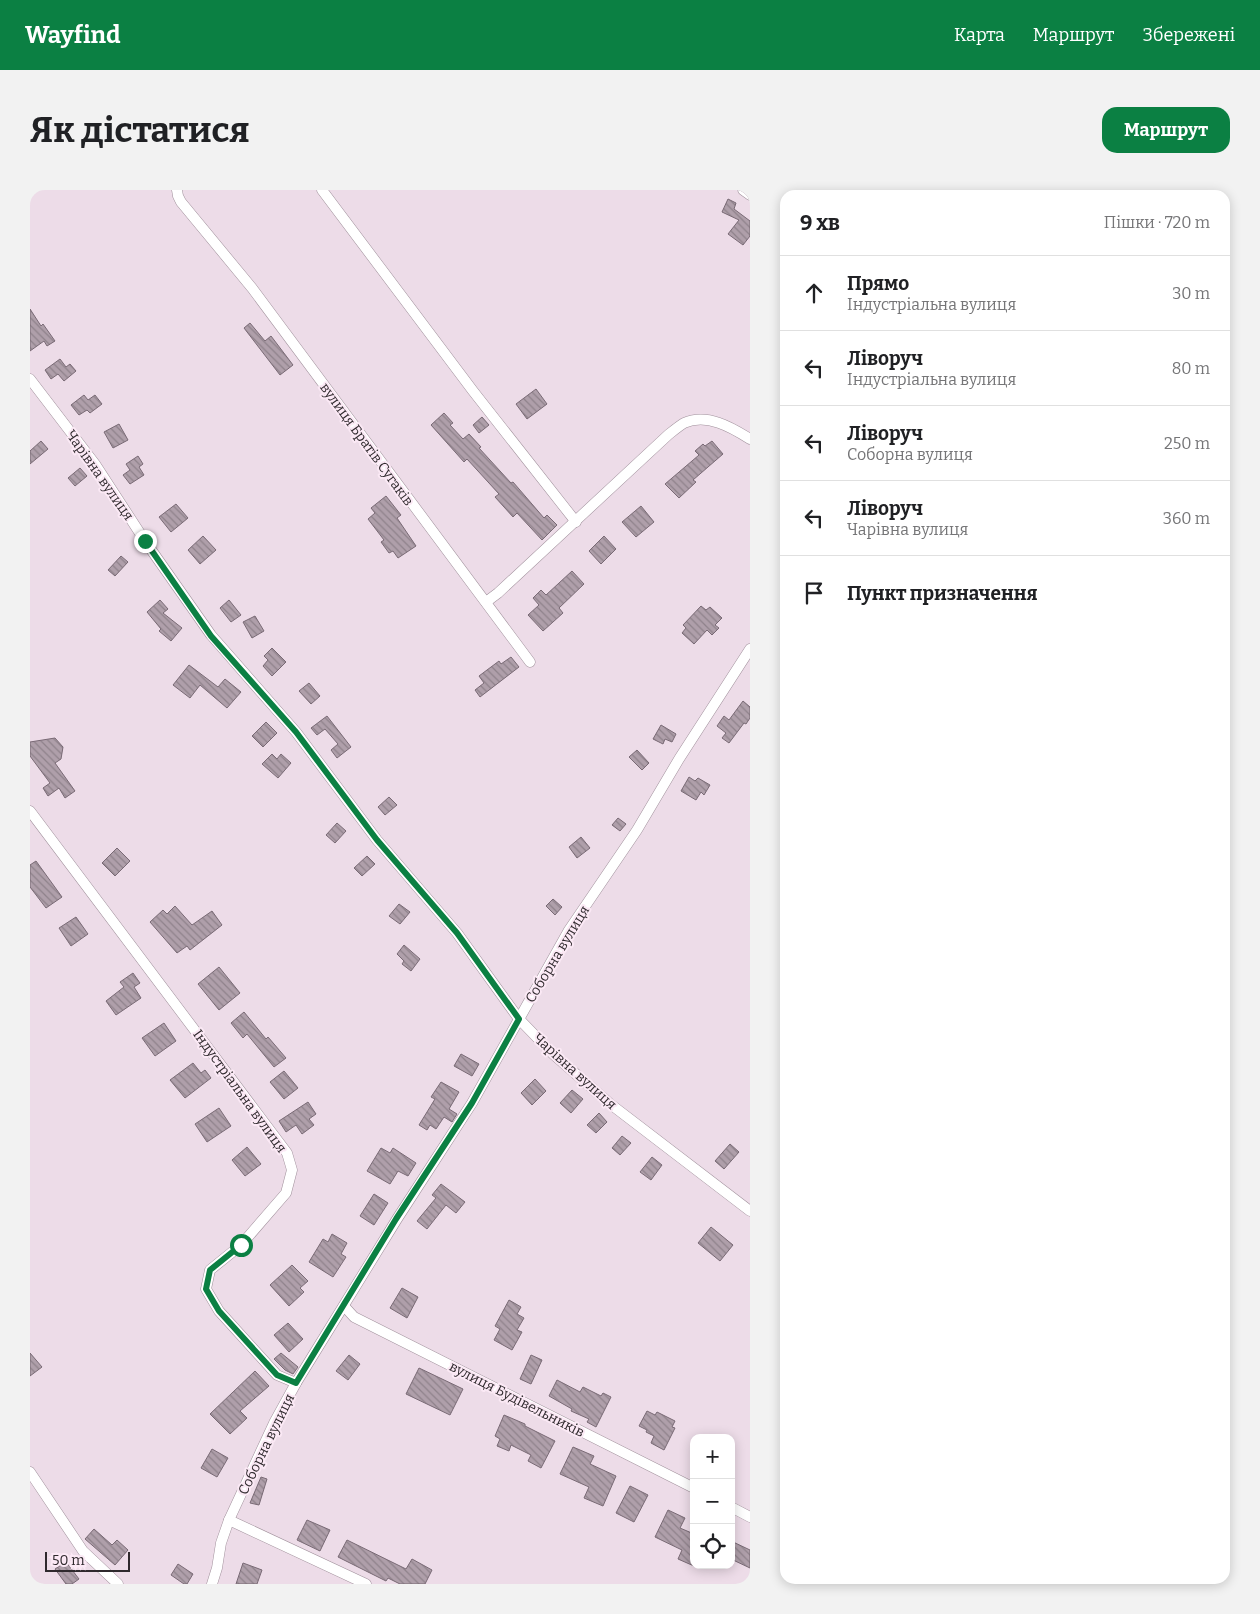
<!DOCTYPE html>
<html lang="uk">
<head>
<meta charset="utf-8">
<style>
	body { margin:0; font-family:Bitter,serif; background:#f2f2f2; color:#202124 }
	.controls { position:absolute; right:15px; bottom:15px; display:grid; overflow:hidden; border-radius:10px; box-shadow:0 2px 12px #0003 }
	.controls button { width:45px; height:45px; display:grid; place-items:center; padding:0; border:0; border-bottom:1px solid #e0e0e0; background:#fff; color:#202124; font:25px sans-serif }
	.scale { position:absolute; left:15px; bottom:12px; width:85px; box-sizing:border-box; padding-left:5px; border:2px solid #2f292d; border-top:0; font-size:14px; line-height:18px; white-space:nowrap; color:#2f292d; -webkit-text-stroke:4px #fbe9f5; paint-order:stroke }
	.stop { position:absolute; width:15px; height:15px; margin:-11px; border:4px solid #0b8043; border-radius:50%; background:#fff }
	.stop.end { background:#0b8043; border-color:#fff; box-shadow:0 1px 5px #0008 }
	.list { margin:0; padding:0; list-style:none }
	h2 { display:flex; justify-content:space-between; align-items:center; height:65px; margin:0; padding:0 20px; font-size:21px }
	h2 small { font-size:16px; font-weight:400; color:#757577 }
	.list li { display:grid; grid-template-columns:32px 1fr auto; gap:15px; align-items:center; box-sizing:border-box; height:75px; padding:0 20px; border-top:1px solid #e0e0e0 }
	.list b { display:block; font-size:19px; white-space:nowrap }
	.list p { margin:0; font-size:16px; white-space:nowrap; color:#757577 }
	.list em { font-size:16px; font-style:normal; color:#757577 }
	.icon { flex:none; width:28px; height:28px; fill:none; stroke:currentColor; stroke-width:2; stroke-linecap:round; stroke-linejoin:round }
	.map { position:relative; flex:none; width:720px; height:1394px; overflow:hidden; border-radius:15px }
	header { display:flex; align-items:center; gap:30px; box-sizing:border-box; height:70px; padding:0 25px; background:#0b8043; color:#fff }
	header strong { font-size:24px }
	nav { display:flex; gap:28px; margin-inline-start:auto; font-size:18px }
	.intro { display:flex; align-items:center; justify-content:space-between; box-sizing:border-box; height:120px; padding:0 30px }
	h1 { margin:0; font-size:35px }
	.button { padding:12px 22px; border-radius:15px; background:#0b8043; color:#fff; font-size:18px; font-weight:700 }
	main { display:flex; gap:30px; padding:0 30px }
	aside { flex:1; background:#fff; border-radius:15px; box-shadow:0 2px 12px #0003 }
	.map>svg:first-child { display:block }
	.building { fill:url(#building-back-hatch); stroke:#796a75 }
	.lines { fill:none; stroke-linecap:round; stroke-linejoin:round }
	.street-casing { stroke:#a1919c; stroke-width:11 }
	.street { stroke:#fff; stroke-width:10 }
	.route { stroke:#0b8043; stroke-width:6 }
	.labels { text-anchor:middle; stroke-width:4; stroke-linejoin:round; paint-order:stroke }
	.street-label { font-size:14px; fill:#2f292d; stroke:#fbe9f5 }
</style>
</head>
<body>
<header>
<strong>Wayfind</strong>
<nav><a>Карта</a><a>Маршрут</a><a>Збережені</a></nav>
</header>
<div class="intro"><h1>Як дістатися</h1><a class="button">Маршрут</a></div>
<main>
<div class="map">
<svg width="720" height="1394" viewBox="0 0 720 1394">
	<defs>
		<pattern id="building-back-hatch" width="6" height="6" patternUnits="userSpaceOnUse" patternTransform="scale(1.25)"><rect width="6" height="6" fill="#af9faa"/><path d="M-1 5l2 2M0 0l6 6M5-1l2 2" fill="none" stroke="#8f828b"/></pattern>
	</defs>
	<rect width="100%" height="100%" fill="#eddce8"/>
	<g class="building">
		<path d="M698,9L706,13L704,19L720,31V46L713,55L698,44L709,30L692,22Z"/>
		<path d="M0,119L11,136L13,134L25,151L17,156L14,151L0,161Z"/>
		<path d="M220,133L235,151L241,146L263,175L250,185L214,138Z"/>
		<path d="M30,169L36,177L40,174L46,181L34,191L28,184L21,189L15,180Z"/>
		<path d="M506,199L517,214L497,229L486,214Z"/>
		<path d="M54,205L58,210L65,205L72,214L60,223L57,220L49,225L41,215Z"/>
		<path d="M414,223L423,233L420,235L433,249L439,244L451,257L449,258L481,293L483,292L514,328L517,325L527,335L512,350L487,323L483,327L465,307L469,304L437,269L434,272L401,235Z"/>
		<path d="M452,227L459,235L449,243L443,235Z"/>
		<path d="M89,234L98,250L83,258L74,242Z"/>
		<path d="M11,251L18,259L0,274V261Z"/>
		<path d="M682,251L693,264L663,290L666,292L649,308L635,294L669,265L665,261L673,254L675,256Z"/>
		<path d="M108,266L113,274L109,277L114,285L100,294L93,285L100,280L96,274Z"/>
		<path d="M50,278L57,286L45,296L38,288Z"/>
		<path d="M356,306L371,325L367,328L386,356L368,368L363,361L359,363L351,352L354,350L338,329L345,323L341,318Z"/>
		<path d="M146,314L158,328L141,342L129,327Z"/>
		<path d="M611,316L624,332L606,347L592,332Z"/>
		<path d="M173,346L186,360L170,374L158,360Z"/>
		<path d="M574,346L586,359L571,374L559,361Z"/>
		<path d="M91,366L98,372L85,386L78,380Z"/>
		<path d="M542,381L554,394L529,418L533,423L513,441L498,425L509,415L503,408L511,400L516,405Z"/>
		<path d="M130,410L138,419L133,423L152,438L141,451L129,441L131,439L117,422Z"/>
		<path d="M199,410L211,425L201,432L190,418Z"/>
		<path d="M671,416L676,420L680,417L692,428L685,435L689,438L682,445L677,440L664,454L652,443L656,438L653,435Z"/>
		<path d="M225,426L234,441L222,448L213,432Z"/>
		<path d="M242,458L256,472L242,486L233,476L238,470L234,466Z"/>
		<path d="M481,467L489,477L450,507L445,500L454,493L449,486L469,471L471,474Z"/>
		<path d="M159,475L188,497L195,489L211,502L197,518L170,495L160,508L143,495Z"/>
		<path d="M279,493L290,506L281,514L269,501Z"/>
		<path d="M713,511L720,517V528L716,534L714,533L699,553L692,548L696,543L687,536L694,526L699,530Z"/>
		<path d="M297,526L321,557L307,568L301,560L308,554L295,539L287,545L281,538Z"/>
		<path d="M236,532L247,543L233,557L222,546Z"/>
		<path d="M631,535L646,544L642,552L635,549L633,554L623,549Z"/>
		<path d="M25,548L33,557L31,569L25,573L45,601L35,608L29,598L18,606L13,598L20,593L0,566V552Z"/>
		<path d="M607,560L619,573L612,580L599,567Z"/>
		<path d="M242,564L247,569L251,564L261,573L248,588L232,574Z"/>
		<path d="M659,587L665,591L668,588L680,595L674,605L671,602L666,610L651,601Z"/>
		<path d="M359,607L367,615L355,625L348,617Z"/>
		<path d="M588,628L596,634L590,641L582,635Z"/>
		<path d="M307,633L316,641L305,653L296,645Z"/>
		<path d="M551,647L560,658L547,668L539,657Z"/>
		<path d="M87,658L100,671L85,686L72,673Z"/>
		<path d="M337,666L345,674L332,686L324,678Z"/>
		<path d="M6,671L32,707L16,718L0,697V675Z"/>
		<path d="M523,709L532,717L525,725L516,716Z"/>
		<path d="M369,714L380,722L370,734L359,726Z"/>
		<path d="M145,716L162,735L182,721L192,735L160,760L157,756L147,763L120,732L133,720L137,724Z"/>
		<path d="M46,727L58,744L41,756L29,738Z"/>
		<path d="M374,755L390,769L381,781L372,774L374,771L367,764Z"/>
		<path d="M189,777L210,803L189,820L168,794Z"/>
		<path d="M103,783L110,793L104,797L111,808L86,825L76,811L94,797L90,792Z"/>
		<path d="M214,822L236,849L238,847L256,868L244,877L217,844L213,848L201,833Z"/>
		<path d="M134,833L146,851L125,866L112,848Z"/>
		<path d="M431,864L449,874L442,886L424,876Z"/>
		<path d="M163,873L171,883L175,880L181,888L155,908L140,890Z"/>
		<path d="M254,881L268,898L254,909L240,892Z"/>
		<path d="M505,889L516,901L502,915L491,903Z"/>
		<path d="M411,892L429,902L419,919L427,924L422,932L414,927L406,939L400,935L397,940L389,935L405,909L401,907Z"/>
		<path d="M542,900L553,909L541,923L530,913Z"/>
		<path d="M278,912L286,924L279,929L284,935L272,944L266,935L256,942L249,931Z"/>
		<path d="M189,918L201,936L177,952L165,934Z"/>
		<path d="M569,923L577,932L566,943L557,935Z"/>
		<path d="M592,946L601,953L590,965L582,958Z"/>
		<path d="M700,954L709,962L694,979L685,971Z"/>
		<path d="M217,957L231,974L215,986L202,970Z"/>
		<path d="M351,958L360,963L363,958L386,973L378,986L368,981L360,994L337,981Z"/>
		<path d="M622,967L632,975L621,990L610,982Z"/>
		<path d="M411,994L435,1012L426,1023L416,1015L397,1039L387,1031L406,1008L402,1005Z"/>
		<path d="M344,1004L358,1013L344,1035L330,1026Z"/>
		<path d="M681,1037L703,1055L690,1071L668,1053Z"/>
		<path d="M302,1044L317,1053L311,1064L316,1067L303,1087L279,1072L293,1049L298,1052Z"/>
		<path d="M262,1075L278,1091L270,1098L274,1102L259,1116L240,1095Z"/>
		<path d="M372,1098L388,1107L377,1128L360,1118Z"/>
		<path d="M479,1110L491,1117L487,1124L494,1128L487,1140L492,1142L482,1160L464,1150L470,1139L465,1136Z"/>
		<path d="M258,1133L273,1149L259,1162L244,1145Z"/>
		<path d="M0,1163L12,1177L0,1186Z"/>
		<path d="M251,1163L268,1177L263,1184L255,1180L244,1169Z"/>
		<path d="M319,1165L330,1174L318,1190L306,1181Z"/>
		<path d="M501,1165L512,1170L501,1194L490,1189Z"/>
		<path d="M389,1178L433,1199L420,1225L376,1204Z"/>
		<path d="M225,1181L239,1196L210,1221L217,1228L200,1244L180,1224Z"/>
		<path d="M527,1190L550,1202L553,1197L571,1206L573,1203L581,1207L566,1237L557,1232L559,1229L541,1221L542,1219L519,1206Z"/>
		<path d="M617,1221L625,1225L627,1222L645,1231L642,1237L645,1238L634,1260L621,1253L624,1246L616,1242L617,1240L609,1236Z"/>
		<path d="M474,1225L495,1234V1236L525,1251L511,1278L498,1271L501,1265L481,1255L479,1261L467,1256L470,1249L465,1246Z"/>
		<path d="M543,1257L564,1266L560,1274L586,1286L573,1316L554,1308L559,1297L530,1284Z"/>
		<path d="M182,1259L198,1268L187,1287L171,1278Z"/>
		<path d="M231,1287L237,1289L229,1315L220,1313Z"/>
		<path d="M600,1296L618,1305L604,1332L586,1323Z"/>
		<path d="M638,1320L655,1328L650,1338L664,1344V1376L648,1369L652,1360L625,1347Z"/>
		<path d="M277,1330L300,1340L290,1361L267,1350Z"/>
		<path d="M64,1339L82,1355L87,1350L98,1360L85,1375L55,1349Z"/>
		<path d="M317,1350L376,1379L382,1369L402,1380L395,1394H370L358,1388L356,1391L308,1367Z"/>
		<path d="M701,1351L720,1360V1378L701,1369Z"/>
		<path d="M36,1372L49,1389L42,1394H36L25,1379Z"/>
		<path d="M213,1373L232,1380L227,1394H206Z"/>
		<path d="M148,1374L163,1384L157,1394H154L141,1385Z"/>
	</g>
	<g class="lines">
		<g class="street-casing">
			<g id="street">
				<path d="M147,0L148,6L151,12L222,98L500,472"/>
				<path d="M292,0L443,201L546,332"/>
				<path d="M713,0L720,5"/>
				<path d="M0,189L65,274L115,351L181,445L266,542L347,650L427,743L489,829L522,863L579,913L720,1021"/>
				<path d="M456,412L468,403L638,245C643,241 649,236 654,233C677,223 701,237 720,249"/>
				<path d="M0,621L257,963L262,980L256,1003L211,1055L180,1080L176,1099L189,1121L247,1185L266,1193"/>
				<path d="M314,1116L324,1127L664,1298"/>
				<path d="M0,1282L53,1361L88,1394"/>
				<path d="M701,1317L720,1327"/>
				<path d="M199,1330L336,1394"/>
				<path d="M182,1394L187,1378L191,1353L199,1330L244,1233L266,1193L367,1029L442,913L539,740L607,640L649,569L720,459"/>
			</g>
		</g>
		<use href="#street" class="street"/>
	</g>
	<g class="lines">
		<path class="route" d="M115,351L181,446L266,542L347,650L427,743L489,829L442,913L366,1029L266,1193L247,1185L189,1121L176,1099L180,1080L211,1055"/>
	</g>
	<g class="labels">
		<g class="street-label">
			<text transform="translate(337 254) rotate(54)" y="5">вулиця Братів Сугаків</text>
			<text transform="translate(70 285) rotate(55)" y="5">Чарівна вулиця</text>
			<text transform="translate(527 764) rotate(-59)" y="5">Соборна вулиця</text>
			<text transform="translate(545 881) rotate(42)" y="5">Чарівна вулиця</text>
			<text transform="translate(210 901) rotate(54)" y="5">Індустріальна вулиця</text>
			<text transform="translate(487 1209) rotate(27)" y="5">вулиця Будівельників</text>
			<text transform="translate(236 1254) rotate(-64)" y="5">Соборна вулиця</text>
		</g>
	</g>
</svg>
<div class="controls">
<button>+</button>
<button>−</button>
<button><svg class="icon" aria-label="locate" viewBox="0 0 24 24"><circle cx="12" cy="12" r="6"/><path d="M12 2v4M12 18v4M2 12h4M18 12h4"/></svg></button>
</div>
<div class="scale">50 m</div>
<div class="stop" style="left:211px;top:1055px"></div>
<div class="stop end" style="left:115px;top:351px"></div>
</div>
<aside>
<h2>9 хв<small>Пішки · 720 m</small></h2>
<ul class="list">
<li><svg class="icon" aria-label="ahead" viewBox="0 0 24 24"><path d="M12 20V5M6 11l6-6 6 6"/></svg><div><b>Прямо</b><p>Індустріальна вулиця</p></div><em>30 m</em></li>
<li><svg class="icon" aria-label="left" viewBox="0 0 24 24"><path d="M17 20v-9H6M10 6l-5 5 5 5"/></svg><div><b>Ліворуч</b><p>Індустріальна вулиця</p></div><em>80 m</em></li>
<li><svg class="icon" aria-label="left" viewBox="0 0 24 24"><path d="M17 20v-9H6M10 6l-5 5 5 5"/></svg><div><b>Ліворуч</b><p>Соборна вулиця</p></div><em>250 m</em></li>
<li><svg class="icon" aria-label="left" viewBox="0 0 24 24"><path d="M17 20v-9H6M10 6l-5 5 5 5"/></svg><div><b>Ліворуч</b><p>Чарівна вулиця</p></div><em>360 m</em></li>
<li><svg class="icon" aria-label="arrive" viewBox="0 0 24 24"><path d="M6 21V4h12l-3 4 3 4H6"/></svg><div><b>Пункт призначення</b></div></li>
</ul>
</aside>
</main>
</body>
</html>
